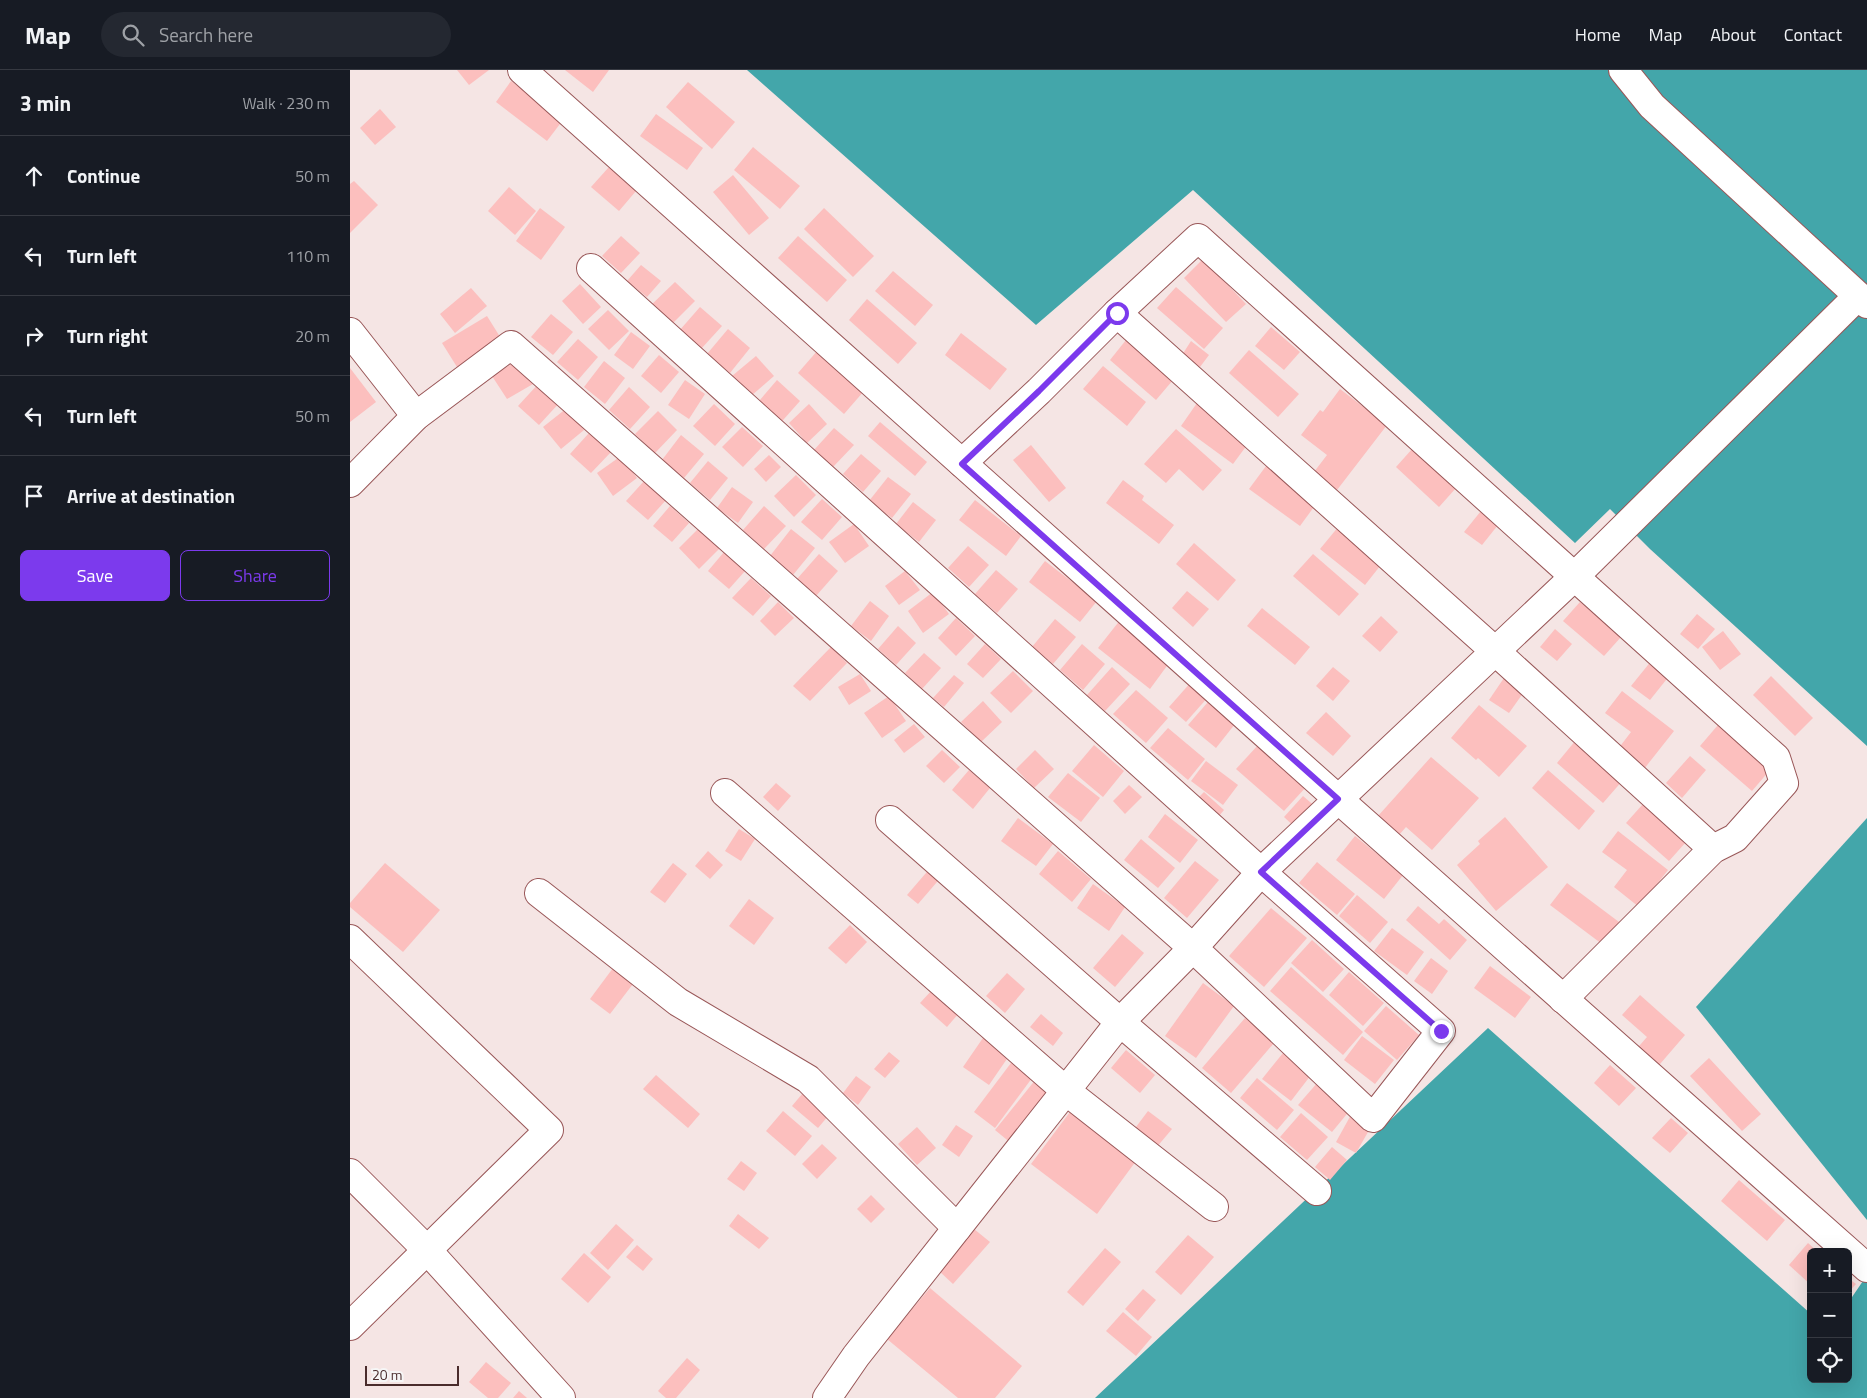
<!DOCTYPE html>
<html lang="en">
<head>
<meta charset="utf-8">
<style>
	body { margin:0; font-family:"Titillium Web",sans-serif; background:#242831; color:#f1f3f6 }
	.controls { position:absolute; right:15px; bottom:15px; display:grid; overflow:hidden; border-radius:8px; box-shadow:0 5px 20px #0002 }
	.controls button { width:45px; height:45px; display:grid; place-items:center; padding:0; border:0; border-bottom:1px solid #363941; background:#171b24; color:#f1f3f6; font:25px sans-serif }
	.scale { position:absolute; left:15px; bottom:12px; width:94px; box-sizing:border-box; padding-left:5px; border:2px solid #4a2c2c; border-top:0; font-size:14px; line-height:18px; white-space:nowrap; color:#4a2c2c; -webkit-text-stroke:4px #f6f6f6; paint-order:stroke }
	.stop { position:absolute; width:15px; height:15px; margin:-11px; border:4px solid #7c3aed; border-radius:50%; background:#fff }
	.stop.end { background:#7c3aed; border-color:#fff; box-shadow:0 1px 5px #0008 }
	.list { margin:0; padding:0; list-style:none }
	h2 { display:flex; justify-content:space-between; align-items:center; height:65px; margin:0; padding:0 20px; font-size:21px }
	h2 small { font-size:16px; font-weight:400; color:#9ea1a6 }
	.list li { display:grid; grid-template-columns:32px 1fr auto; gap:15px; align-items:center; box-sizing:border-box; height:80px; padding:0 20px; border-top:1px solid #363941 }
	.list b { display:block; font-size:19px; white-space:nowrap }
	.list em { font-size:16px; font-style:normal; color:#9ea1a6 }
	.actions { display:flex; gap:10px; padding:15px 20px }
	.actions a { flex:1; padding:11px 0; border:1px solid #7c3aed; border-radius:8px; text-align:center; font-size:18px; color:#7c3aed }
	.actions .main { background:#7c3aed; color:#fff }
	.icon { flex:none; width:28px; height:28px; fill:none; stroke:currentColor; stroke-width:2; stroke-linecap:round; stroke-linejoin:round }
	.map { position:relative; flex:none; width:1517px; height:1328px; overflow:hidden }
	header { display:flex; align-items:center; gap:30px; box-sizing:border-box; height:70px; padding:0 25px; background:#171b24; border-bottom:1px solid #363941 }
	header strong { font-size:24px }
	nav { display:flex; gap:28px; margin-inline-start:auto; font-size:18px }
	.search { width:350px; height:45px; background:#242831; display:flex; align-items:center; gap:12px; box-sizing:border-box; padding:0 18px; border-radius:28px; color:#9ea1a6; font-size:19px }
	main { display:flex }
	aside { flex:1; background:#171b24 }
	.map>svg:first-child { display:block }
	.water { fill:#43a6aa }
	.building { fill:#fcbfbe }
	.lines { fill:none; stroke-linecap:round; stroke-linejoin:round }
	.street-casing { stroke:#995758; stroke-width:30 }
	.street { stroke:#fff; stroke-width:28 }
	.route { stroke:#7c3aed; stroke-width:6 }
</style>
</head>
<body>
<header>
<strong>Map</strong>
<div class="search"><svg class="icon" aria-label="search" viewBox="0 0 24 24"><circle cx="10" cy="10" r="6"/><path d="M15 15l6 6"/></svg>Search here</div>
<nav><a>Home</a><a>Map</a><a>About</a><a>Contact</a></nav>
</header>
<main>
<aside>
<h2>3 min<small>Walk · 230 m</small></h2>
<ul class="list">
<li><svg class="icon" aria-label="ahead" viewBox="0 0 24 24"><path d="M12 20V5M6 11l6-6 6 6"/></svg><div><b>Continue</b></div><em>50 m</em></li>
<li><svg class="icon" aria-label="left" viewBox="0 0 24 24"><path d="M17 20v-9H6M10 6l-5 5 5 5"/></svg><div><b>Turn left</b></div><em>110 m</em></li>
<li><svg class="icon" aria-label="right" viewBox="0 0 24 24"><path d="M7 20v-9h11M14 6l5 5-5 5"/></svg><div><b>Turn right</b></div><em>20 m</em></li>
<li><svg class="icon" aria-label="left" viewBox="0 0 24 24"><path d="M17 20v-9H6M10 6l-5 5 5 5"/></svg><div><b>Turn left</b></div><em>50 m</em></li>
<li><svg class="icon" aria-label="arrive" viewBox="0 0 24 24"><path d="M6 21V4h12l-3 4 3 4H6"/></svg><div><b>Arrive at destination</b></div></li>
</ul>
<div class="actions"><a class="main">Save</a><a>Share</a></div>
</aside>
<div class="map">
<svg width="1517" height="1328" viewBox="0 0 1517 1328">
	<rect width="100%" height="100%" fill="#f5e5e4"/>
	<g class="water">
		<path d="M397,0H1517V676L1300,479L1260,439L1225,473L843,120L686,255Z"/>
		<path d="M1517,748V1150L1346,937Z"/>
		<path d="M1138,958L1461,1244V1309H1498V1233L1517,1205V1328H745Z"/>
	</g>
	<g class="building">
		<path d="M107,0H139L119,15Z"/>
		<path d="M215,0H259L243,22Z"/>
		<path d="M161,11L213,50L197,71L146,32Z"/>
		<path d="M338,12L385,52L362,79L316,37Z"/>
		<path d="M30,39L46,57L25,75L10,58Z"/>
		<path d="M306,44L353,78L337,100L290,66Z"/>
		<path d="M403,77L450,116L430,139L384,100Z"/>
		<path d="M259,97L286,121L269,141L241,117Z"/>
		<path d="M383,105L419,148L399,165L363,122Z"/>
		<path d="M4,111L28,135L0,163V114Z"/>
		<path d="M159,117L186,141L165,165L138,141Z"/>
		<path d="M190,138L215,157L191,190L166,171Z"/>
		<path d="M474,138L524,186L503,207L454,159Z"/>
		<path d="M271,166L290,183L271,203L252,186Z"/>
		<path d="M448,166L497,210L477,232L428,188Z"/>
		<path d="M853,189L896,234L876,252L834,208Z"/>
		<path d="M291,195L311,211L297,227L277,211Z"/>
		<path d="M543,201L583,235L565,256L525,221Z"/>
		<path d="M325,212L345,231L318,258L298,238Z"/>
		<path d="M230,214L251,237L233,254L212,231Z"/>
		<path d="M826,217L873,258L854,279L807,238Z"/>
		<path d="M121,218L137,236L105,263L90,244Z"/>
		<path d="M517,229L567,273L548,294L499,250Z"/>
		<path d="M350,237L372,256L351,279L329,261Z"/>
		<path d="M258,240L279,261L259,280L238,259Z"/>
		<path d="M201,244L223,262L203,285L181,267Z"/>
		<path d="M137,246L152,270L107,297L92,273Z"/>
		<path d="M921,257L950,282L934,300L905,276Z"/>
		<path d="M378,259L400,278L380,303L357,284Z"/>
		<path d="M281,262L300,276L283,299L264,285Z"/>
		<path d="M611,263L657,299L640,320L595,285Z"/>
		<path d="M228,269L248,287L228,310L207,292Z"/>
		<path d="M776,270L823,310L806,330L760,290Z"/>
		<path d="M841,271L859,285L850,297L832,285Z"/>
		<path d="M468,280L514,321L494,344L448,303Z"/>
		<path d="M899,280L949,324L928,347L879,303Z"/>
		<path d="M309,285L329,302L311,323L291,306Z"/>
		<path d="M406,286L424,306L401,326L382,306Z"/>
		<path d="M168,290L183,314L157,329L142,306Z"/>
		<path d="M254,291L275,308L255,334L234,317Z"/>
		<path d="M753,296L796,332L777,356L733,319Z"/>
		<path d="M0,298L26,332L0,352Z"/>
		<path d="M335,310L355,324L339,349L318,335Z"/>
		<path d="M427,310L450,331L426,358L403,338Z"/>
		<path d="M190,312L211,331L189,355L168,336Z"/>
		<path d="M279,317L300,337L280,359L259,340Z"/>
		<path d="M990,319L1037,355L987,420L964,402L977,385L951,365L970,340L973,342Z"/>
		<path d="M847,333L900,371L883,394L831,356Z"/>
		<path d="M364,334L385,354L365,376L343,356Z"/>
		<path d="M459,334L477,354L457,373L439,353Z"/>
		<path d="M217,338L234,360L211,379L193,357Z"/>
		<path d="M308,341L327,360L305,383L285,364Z"/>
		<path d="M530,352L577,392L565,406L518,366Z"/>
		<path d="M392,357L413,376L393,397L372,377Z"/>
		<path d="M484,358L504,375L483,397L464,380Z"/>
		<path d="M826,359L872,400L853,421L829,399L816,413L794,394Z"/>
		<path d="M239,363L261,382L241,403L220,384Z"/>
		<path d="M331,365L354,384L334,408L312,390Z"/>
		<path d="M681,375L716,418L699,432L663,390Z"/>
		<path d="M1063,378L1106,418L1089,437L1046,397Z"/>
		<path d="M511,384L531,401L513,422L493,404Z"/>
		<path d="M419,385L431,397L416,412L404,399Z"/>
		<path d="M271,386L287,408L263,426L247,403Z"/>
		<path d="M358,391L378,408L360,430L340,413Z"/>
		<path d="M919,392L969,430L950,456L899,419Z"/>
		<path d="M446,405L466,425L444,447L424,426Z"/>
		<path d="M538,407L561,424L542,448L519,431Z"/>
		<path d="M295,410L316,430L298,450L276,431Z"/>
		<path d="M773,410L794,426L792,430L824,455L809,474L756,433Z"/>
		<path d="M382,417L403,432L388,453L367,438Z"/>
		<path d="M472,429L492,447L472,470L451,452Z"/>
		<path d="M625,430L671,466L656,486L609,450Z"/>
		<path d="M563,432L586,450L569,472L546,454Z"/>
		<path d="M320,436L339,453L322,472L303,456Z"/>
		<path d="M414,436L436,456L414,479L393,460Z"/>
		<path d="M1131,441L1148,455L1132,475L1114,462Z"/>
		<path d="M504,454L519,476L495,493L479,472Z"/>
		<path d="M989,456L1034,491L1015,515L970,479Z"/>
		<path d="M349,458L370,478L349,499L329,478Z"/>
		<path d="M441,459L465,478L443,505L420,486Z"/>
		<path d="M844,473L886,510L868,531L826,494Z"/>
		<path d="M618,476L639,495L619,517L598,498Z"/>
		<path d="M374,482L395,501L379,519L358,501Z"/>
		<path d="M469,484L488,501L466,526L447,509Z"/>
		<path d="M963,484L1009,524L989,546L943,506Z"/>
		<path d="M695,491L747,531L730,552L679,512Z"/>
		<path d="M646,500L668,519L647,543L625,524Z"/>
		<path d="M555,501L570,520L549,535L535,516Z"/>
		<path d="M401,508L421,526L403,546L382,528Z"/>
		<path d="M837,521L859,539L843,557L822,538Z"/>
		<path d="M583,522L599,544L573,563L558,541Z"/>
		<path d="M520,531L539,546L521,571L501,556Z"/>
		<path d="M428,532L444,548L425,566L410,551Z"/>
		<path d="M1230,532L1271,567L1254,586L1213,551Z"/>
		<path d="M912,538L960,577L945,595L897,556Z"/>
		<path d="M1347,544L1365,559L1348,579L1330,564Z"/>
		<path d="M1031,546L1048,562L1030,582L1012,566Z"/>
		<path d="M606,548L625,566L606,586L588,568Z"/>
		<path d="M705,549L726,567L703,594L682,577Z"/>
		<path d="M771,549L822,589L800,619L748,578Z"/>
		<path d="M548,556L566,573L546,595L528,579Z"/>
		<path d="M1205,559L1222,574L1207,591L1190,577Z"/>
		<path d="M1373,561L1391,584L1370,600L1352,577Z"/>
		<path d="M635,574L651,589L633,608L617,594Z"/>
		<path d="M732,574L755,594L733,620L710,600Z"/>
		<path d="M481,577L497,593L460,631L443,616Z"/>
		<path d="M574,583L591,598L572,619L555,603Z"/>
		<path d="M1302,590L1320,605L1300,630L1281,616Z"/>
		<path d="M762,597L780,614L755,641L737,625Z"/>
		<path d="M983,597L1000,611L983,631L966,616Z"/>
		<path d="M663,601L683,621L661,643L640,623Z"/>
		<path d="M510,604L521,621L499,635L488,617Z"/>
		<path d="M604,605L614,613L594,637L583,628Z"/>
		<path d="M1156,605L1176,619L1159,643L1139,630Z"/>
		<path d="M1421,606L1463,648L1445,666L1403,625Z"/>
		<path d="M842,611L859,626L836,652L819,637Z"/>
		<path d="M786,620L818,648L796,673L763,644Z"/>
		<path d="M1272,621L1324,661L1294,699L1268,679L1281,662L1255,643Z"/>
		<path d="M539,626L556,651L532,668L514,643Z"/>
		<path d="M633,631L652,652L631,672L611,652Z"/>
		<path d="M858,632L885,654L866,678L838,655Z"/>
		<path d="M1129,635L1177,676L1149,707L1128,688L1126,690L1101,668Z"/>
		<path d="M976,642L1001,666L983,686L956,663Z"/>
		<path d="M564,654L575,667L554,683L544,670Z"/>
		<path d="M1368,655L1420,700L1402,721L1350,676Z"/>
		<path d="M818,658L855,689L838,710L800,678Z"/>
		<path d="M1226,670L1273,710L1253,733L1207,693Z"/>
		<path d="M909,674L957,716L934,741L886,699Z"/>
		<path d="M744,675L774,701L753,727L722,701Z"/>
		<path d="M592,680L610,697L594,713L576,696Z"/>
		<path d="M685,680L704,699L684,718L666,699Z"/>
		<path d="M1340,686L1356,700L1332,728L1316,713Z"/>
		<path d="M1081,687L1129,728L1082,780L1056,757L1049,765L1028,746Z"/>
		<path d="M856,691L888,715L873,735L841,711Z"/>
		<path d="M619,700L640,718L623,739L602,720Z"/>
		<path d="M1198,700L1245,741L1229,760L1182,718Z"/>
		<path d="M718,703L750,728L731,752L698,727Z"/>
		<path d="M426,713L441,726L428,741L413,727Z"/>
		<path d="M779,715L792,727L775,744L763,731Z"/>
		<path d="M854,722L874,740L863,753L842,734Z"/>
		<path d="M953,726L968,739L948,760L934,747Z"/>
		<path d="M1293,734L1336,772L1319,791L1276,753Z"/>
		<path d="M815,744L848,770L830,793L798,767Z"/>
		<path d="M1155,747L1198,797L1146,841L1107,795L1130,774L1128,771Z"/>
		<path d="M668,748L703,774L686,796L651,771Z"/>
		<path d="M389,759L405,769L391,791L375,781Z"/>
		<path d="M1268,761L1318,800L1289,837L1264,817L1277,800L1252,782Z"/>
		<path d="M1005,766L1053,805L1034,829L986,790Z"/>
		<path d="M791,769L825,798L808,818L774,790Z"/>
		<path d="M358,781L373,795L360,809L345,796Z"/>
		<path d="M708,781L741,809L722,832L689,804Z"/>
		<path d="M845,791L869,810L837,848L814,828Z"/>
		<path d="M967,792L1005,824L987,845L949,813Z"/>
		<path d="M35,793L90,840L53,882L0,837V833Z"/>
		<path d="M323,793L337,804L315,833L300,822Z"/>
		<path d="M582,796L593,805L568,834L557,825Z"/>
		<path d="M1217,813L1269,852L1252,874L1200,835Z"/>
		<path d="M743,814L775,837L759,861L727,838Z"/>
		<path d="M1007,825L1038,852L1020,873L989,846Z"/>
		<path d="M399,829L424,848L404,875L379,856Z"/>
		<path d="M1068,836L1089,854L1094,849L1117,870L1100,890L1056,850Z"/>
		<path d="M921,838L957,868L914,917L879,886Z"/>
		<path d="M500,855L517,872L496,894L478,878Z"/>
		<path d="M1042,858L1074,882L1057,905L1024,881Z"/>
		<path d="M772,864L794,883L765,917L743,898Z"/>
		<path d="M962,870L994,899L973,922L941,893Z"/>
		<path d="M1081,888L1098,901L1082,924L1064,911Z"/>
		<path d="M266,894L286,910L260,944L240,929Z"/>
		<path d="M1140,896L1181,927L1165,948L1124,918Z"/>
		<path d="M941,897L1013,962L993,985L920,921Z"/>
		<path d="M999,902L1034,933L1013,956L979,925Z"/>
		<path d="M657,903L675,919L655,943L636,926Z"/>
		<path d="M853,913L884,936L846,988L815,966Z"/>
		<path d="M583,919L609,943L597,957L570,933Z"/>
		<path d="M1290,925L1335,965L1304,1001L1283,983L1297,967L1272,945Z"/>
		<path d="M1036,936L1069,965L1047,990L1014,961Z"/>
		<path d="M691,944L713,963L703,976L680,957Z"/>
		<path d="M895,948L924,973L881,1023L852,998Z"/>
		<path d="M635,965L661,983L639,1015L613,997Z"/>
		<path d="M1012,966L1044,990L1025,1014L994,990Z"/>
		<path d="M776,980L805,1005L790,1023L761,998Z"/>
		<path d="M539,982L550,991L535,1008L524,999Z"/>
		<path d="M933,983L961,1005L941,1031L912,1009Z"/>
		<path d="M1359,988L1411,1044L1392,1061L1340,1006Z"/>
		<path d="M664,989L685,1004L645,1058L624,1042Z"/>
		<path d="M1260,995L1286,1018L1269,1036L1244,1013Z"/>
		<path d="M306,1005L350,1044L338,1058L293,1019Z"/>
		<path d="M506,1006L521,1017L508,1035L493,1023Z"/>
		<path d="M907,1008L944,1040L927,1060L890,1028Z"/>
		<path d="M686,1009L703,1022L662,1074L645,1060Z"/>
		<path d="M968,1012L1001,1039L982,1062L948,1035Z"/>
		<path d="M458,1017L484,1039L468,1058L442,1036Z"/>
		<path d="M433,1041L462,1066L445,1086L416,1061Z"/>
		<path d="M798,1041L822,1059L806,1078L783,1061Z"/>
		<path d="M720,1042L786,1091L747,1144L681,1094Z"/>
		<path d="M951,1043L978,1067L957,1090L930,1067Z"/>
		<path d="M1002,1043L1022,1055L1006,1083L986,1072Z"/>
		<path d="M1321,1048L1338,1063L1320,1083L1302,1068Z"/>
		<path d="M606,1055L623,1066L609,1087L592,1075Z"/>
		<path d="M567,1057L586,1078L567,1095L548,1074Z"/>
		<path d="M472,1074L487,1088L467,1109L452,1094Z"/>
		<path d="M982,1077L997,1090L980,1110L965,1097Z"/>
		<path d="M391,1091L407,1103L394,1121L377,1109Z"/>
		<path d="M1389,1110L1435,1150L1417,1171L1371,1131Z"/>
		<path d="M521,1125L535,1139L521,1153L507,1139Z"/>
		<path d="M388,1144L419,1168L409,1179L379,1156Z"/>
		<path d="M266,1154L284,1170L258,1200L240,1183Z"/>
		<path d="M624,1159L640,1172L603,1214L588,1200Z"/>
		<path d="M838,1165L864,1187L831,1225L805,1202Z"/>
		<path d="M1458,1173L1468,1182H1461V1215L1439,1195Z"/>
		<path d="M287,1175L303,1189L293,1201L276,1187Z"/>
		<path d="M755,1178L771,1192L733,1236L717,1222Z"/>
		<path d="M234,1183L261,1207L238,1233L211,1209Z"/>
		<path d="M1498,1208L1506,1214L1498,1223Z"/>
		<path d="M580,1218L672,1296L645,1328H608L537,1269Z"/>
		<path d="M793,1219L806,1230L788,1251L775,1239Z"/>
		<path d="M773,1242L802,1267L786,1286L756,1261Z"/>
		<path d="M337,1288L350,1300L326,1328H316L308,1321Z"/>
		<path d="M136,1292L161,1313L148,1328H138L119,1312Z"/>
		<path d="M169,1321L177,1328H163Z"/>
	</g>
	<g class="lines">
		<g class="street-casing">
			<g id="street">
				<path d="M172,0L988,729L1517,1198"/>
				<path d="M1273,0L1302,36L1517,234"/>
				<path d="M241,198L911,802L1091,961L1023,1048L843,878L911,802L1224,507L1508,226"/>
				<path d="M767,243L1145,581L1363,779"/>
				<path d="M0,262L66,346"/>
				<path d="M612,393L689,321L767,243L848,168L1426,688L1434,713L1385,768L1363,779L1213,929"/>
				<path d="M0,413L66,346L161,275L843,878L770,952L506,1286L477,1328"/>
				<path d="M375,723L716,1021L864,1137"/>
				<path d="M540,750L770,952L967,1121"/>
				<path d="M189,823L328,932L458,1009L607,1158"/>
				<path d="M0,869L199,1060L0,1256"/>
				<path d="M0,1103L78,1181L211,1328"/>
			</g>
		</g>
		<use href="#street" class="street"/>
	</g>
	<g class="lines">
		<path class="route" d="M767,243L689,321L612,394L988,729L911,802L1091,961"/>
	</g>
</svg>
<div class="controls">
<button>+</button>
<button>−</button>
<button><svg class="icon" aria-label="locate" viewBox="0 0 24 24"><circle cx="12" cy="12" r="6"/><path d="M12 2v4M12 18v4M2 12h4M18 12h4"/></svg></button>
</div>
<div class="scale">20 m</div>
<div class="stop" style="left:767px;top:243px"></div>
<div class="stop end" style="left:1091px;top:961px"></div>
</div>
</main>
</body>
</html>
